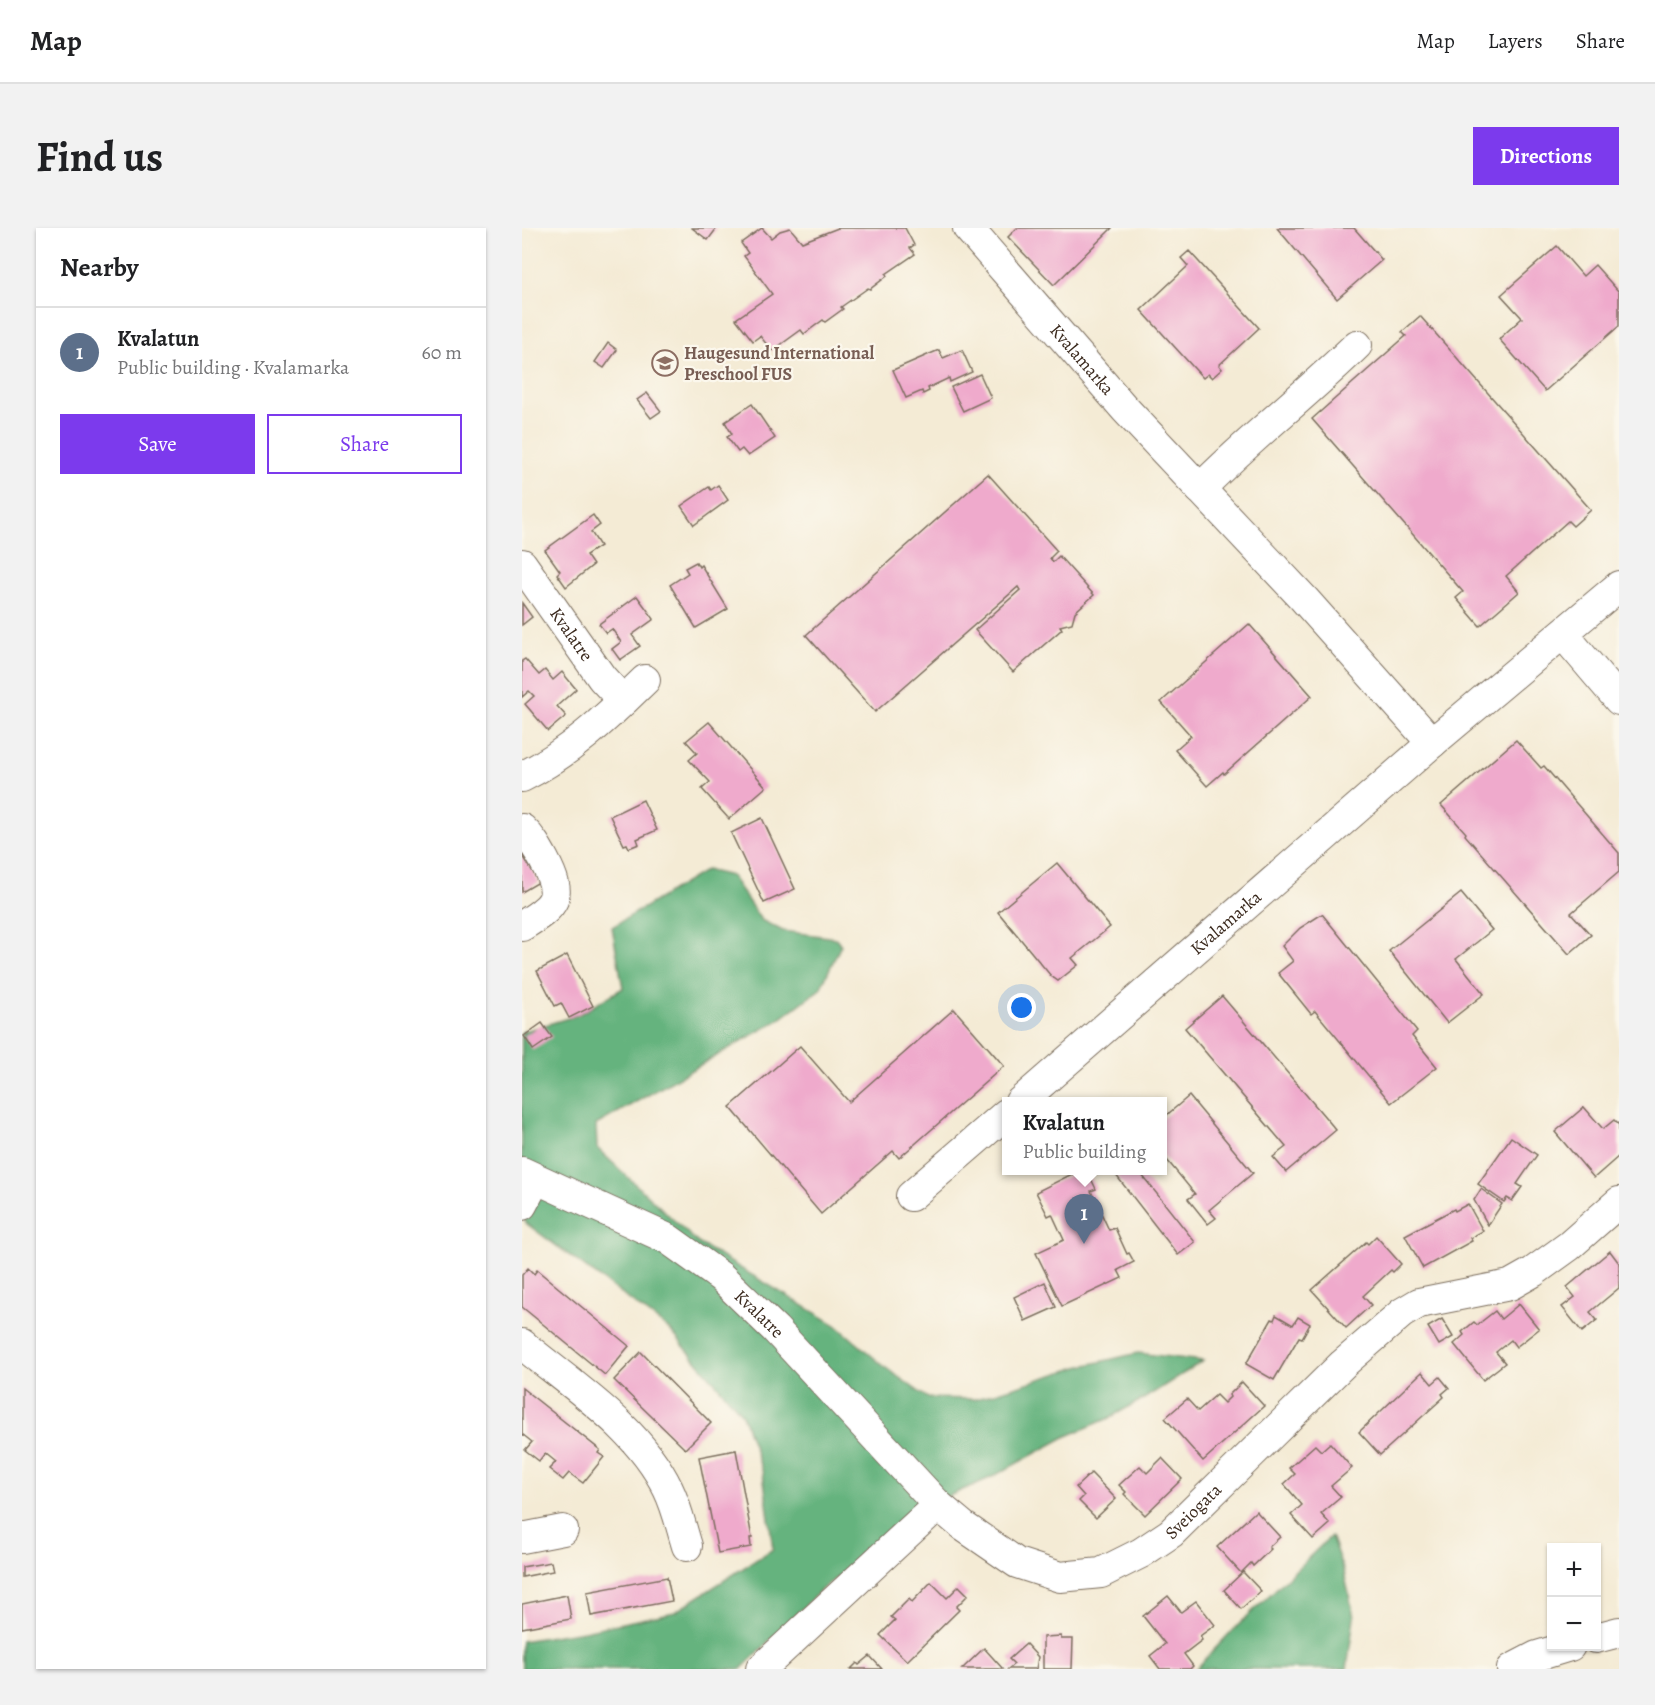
<!DOCTYPE html>
<html lang="en">
<head>
<meta charset="utf-8">
<style>
	body { margin:0; font-family:Alegreya,serif; background:#f2f2f2; color:#202124 }
	.controls { position:absolute; right:18px; bottom:18px; display:grid; overflow:hidden; border-radius:0px; box-shadow:0 2px 4px #0004 }
	.controls button { width:54px; height:54px; display:grid; place-items:center; padding:0; border:0; border-bottom:2px solid #e0e0e0; background:#fff; color:#202124; font:30px sans-serif }
	.you { position:absolute; left:500px; top:780px; width:21px; height:21px; margin:-15px; border:4px solid #fff; border-radius:50%; background:#1a73e8; box-shadow:0 0 0 9px #1a73e833 }
	.badge { display:grid; place-items:center; width:39px; height:39px; border-radius:50%; background:#7c3aed; color:#fff; font-size:20px; font-weight:700 }
	.pin { position:absolute; translate:-50% -50px; filter:drop-shadow(0 2px 3px #0008) }
	.pin::after { content:''; position:absolute; top:32px; width:21px; height:18px; background:inherit; clip-path:polygon(0 0,100% 0,50% 100%) }
	.popup { position:absolute; left:480px; top:869px; width:165px; height:78px; box-sizing:border-box; display:grid; place-content:center; border-radius:0px; background:#fff; filter:drop-shadow(0 2px 4px #0005); font-size:20px; white-space:nowrap; color:#757577 }
	.popup b { font-size:22px; color:#202124 }
	.popup::after { content:''; position:absolute; left:50%; top:100%; margin-left:-12px; border:12px solid transparent; border-top-color:#fff }
	.list { margin:0; padding:0; list-style:none }
	h2 { display:flex; justify-content:space-between; align-items:center; height:78px; margin:0; padding:0 24px; font-size:26px }
	h2 small { font-size:20px; font-weight:400; color:#757577 }
	.list li { display:grid; grid-template-columns:39px 1fr auto; gap:18px; align-items:center; box-sizing:border-box; height:90px; padding:0 24px; border-top:2px solid #e0e0e0 }
	.list b { display:block; font-size:22px; white-space:nowrap }
	.list p { margin:0; font-size:20px; white-space:nowrap; color:#757577 }
	.list em { font-size:20px; font-style:normal; color:#757577 }
	.actions { display:flex; gap:12px; padding:18px 24px }
	.actions a { flex:1; padding:14px 0; border:2px solid #7c3aed; border-radius:0px; text-align:center; font-size:21px; color:#7c3aed }
	.actions .main { background:#7c3aed; color:#fff }
	.map { position:relative; flex:none; width:1097px; height:1441px; overflow:hidden; border-radius:0px }
	header { display:flex; align-items:center; gap:36px; box-sizing:border-box; height:84px; padding:0 30px; background:#fff; border-bottom:2px solid #e0e0e0 }
	header strong { font-size:28px }
	nav { display:flex; gap:33px; margin-inline-start:auto; font-size:21px }
	.intro { display:flex; align-items:center; justify-content:space-between; box-sizing:border-box; height:144px; padding:0 36px }
	h1 { margin:0; font-size:42px }
	.button { padding:15px 27px; border-radius:0px; background:#7c3aed; color:#fff; font-size:21px; font-weight:700 }
	main { display:flex; gap:36px; padding:0 36px }
	aside { flex:1; background:#fff; border-radius:0px; box-shadow:0 2px 4px #0004 }
	.map>svg:first-child { display:block }
	.forest { fill:#65b37e; stroke:#506e4e; stroke-width:1.5 }
	.building { fill:#efaacc }
	.lines { fill:none; stroke-linecap:round; stroke-linejoin:round }
	.minor-casing { stroke:#7c6e5e; stroke-width:32 }
	.minor { stroke:#fff; stroke-width:30 }
	.labels { text-anchor:middle; stroke-width:4.5; stroke-linejoin:round; paint-order:stroke }
	.education-label { font-size:18px; font-weight:bold; fill:#785e54; stroke:#fbf7ec; text-anchor:start }
	.street-label { font-size:18px; fill:#3b2a1e; stroke:#fbf7ec }
</style>
</head>
<body>
<header>
<strong>Map</strong>
<nav><a>Map</a><a>Layers</a><a>Share</a></nav>
</header>
<div class="intro"><h1>Find us</h1><a class="button">Directions</a></div>
<main>
<aside>
<h2>Nearby<small></small></h2>
<ul class="list">
<li><span class="badge" style="background:#5c6f8a">1</span><div><b>Kvalatun</b><p>Public building · Kvalamarka</p></div><em>60 m</em></li>
</ul>
<div class="actions"><a class="main">Save</a><a>Share</a></div>
</aside>
<div class="map">
<svg width="1097" height="1441" viewBox="0 0 1097 1441">
	<rect width="100%" height="100%" fill="#fbf7ec"/>
	<filter id="ink" filterUnits="userSpaceOnUse"><feTurbulence type="fractalNoise" baseFrequency=".0167" numOctaves="2"/><feDisplacementMap in="SourceGraphic" scale="12" xChannelSelector="R" yChannelSelector="G"/><feConvolveMatrix kernelMatrix="1 2 1 2 8 2 1 2 1" color-interpolation-filters="sRGB"/></filter>
	<filter id="wash" filterUnits="userSpaceOnUse"><feTurbulence type="fractalNoise" baseFrequency=".008" numOctaves="4" result="noise"/><feDisplacementMap in="SourceGraphic" scale="24" xChannelSelector="R" yChannelSelector="G"/><feGaussianBlur stdDeviation="1.35" result="paint"/><feColorMatrix in="noise" values="0 0 0 0 0 0 0 0 0 0 0 0 0 0 0 0 0 1.4 0 .05"/><feComposite in="paint" operator="in"/></filter>
	<g filter="url(#wash)">
		<rect width="100%" height="100%" fill="#f4ebd5"/>
		<g class="forest">
			<path d="M184,642L209,648L239,692L261,703L314,710L319,717L298,761L258,791L74,897L75,920L176,1015L314,1097L364,1140L406,1170L454,1171L556,1139L616,1125L681,1133L623,1170L585,1191L545,1208L468,1250L429,1267L385,1297L301,1360L219,1441H0V1413L62,1403L153,1384L251,1321L241,1245L220,1186L148,1102L5,996L0,987V804L56,787L101,760L90,699Z"/>
			<path d="M809,1308L822,1344L832,1389L825,1441H674L706,1407Z"/>
		</g>
		<g id="blocks">
			<g class="building">
				<path d="M170,0H195L186,12Z"/>
				<path d="M240,0L249,10L258,3L268,0L280,14L316,0H383L392,17L388,20L393,26L364,46L365,48L348,61L346,60L319,79L321,81L303,94L301,92L282,106L279,102L250,123L238,108L231,113L214,91L250,66L222,28L226,25L219,15Z"/>
				<path d="M495,0H590L532,57L486,9Z"/>
				<path d="M755,0H832L860,32L815,71Z"/>
				<path d="M1035,18L1061,48L1073,37L1097,64V98L1023,163L977,111L1000,90L979,67Z"/>
				<path d="M667,23L737,100L697,137L700,141L690,150L686,146L681,150L619,82L666,38L659,30Z"/>
				<path d="M898,88L1069,282L1051,298L1046,293L984,348L997,364L958,398L934,370L941,364L790,191L884,108L880,104Z"/>
				<path d="M86,115L95,122L82,140L73,134Z"/>
				<path d="M417,122L421,130L440,122L450,144L428,154L427,150L406,160L407,163L401,166L400,163L384,170L371,142Z"/>
				<path d="M458,146L469,170L441,183L429,159Z"/>
				<path d="M125,165L139,183L129,190L115,172Z"/>
				<path d="M230,176L253,210L226,228L220,221L216,224L205,209L210,206L203,194Z"/>
				<path d="M466,246L535,323L528,330L531,334L537,328L572,367L553,384L550,395L538,398L540,401L491,444L453,402L498,362L496,359L353,484L284,407Z"/>
				<path d="M196,257L206,272L172,297L159,278L187,259L189,262Z"/>
				<path d="M71,287L78,297L69,304L78,318L64,327L71,337L44,359L35,346L38,343L23,322Z"/>
				<path d="M174,334L177,339L179,337L206,381L174,400L148,357L166,345L163,340Z"/>
				<path d="M115,368L132,391L110,407L118,418L98,432L90,421L99,414L90,401L84,405L77,396Z"/>
				<path d="M0,375L10,389L0,397Z"/>
				<path d="M727,396L790,468L702,546L701,544L685,558L653,522L669,508L639,474Z"/>
				<path d="M3,431L17,447L23,442L31,452L40,444L54,461L35,478L44,488L26,503L3,476L12,468L7,463L0,469V433Z"/>
				<path d="M187,494L244,559L207,591L180,561L188,554L167,532L175,525L164,513Z"/>
				<path d="M994,512L1019,540L1022,538L1097,625V644L1049,685L1069,707L1047,726L943,607L944,605L919,577Z"/>
				<path d="M121,572L135,602L115,611L117,616L107,620L105,616L102,617L88,588Z"/>
				<path d="M240,590L273,661L242,675L209,605Z"/>
				<path d="M0,626L17,654L0,664Z"/>
				<path d="M535,635L588,699L550,730L556,737L536,753L529,748L476,684Z"/>
				<path d="M939,665L970,702L934,731L962,766L925,795L867,723Z"/>
				<path d="M800,686L895,803L890,808L915,839L869,875L793,783L789,786L756,745L771,733L760,718L778,700Z"/>
				<path d="M45,727L71,778L47,790L39,775L33,778L15,743Z"/>
				<path d="M700,768L814,902L764,944L751,929L764,919L663,800Z"/>
				<path d="M432,781L482,838L377,930L371,923L299,986L208,879L278,818L327,874Z"/>
				<path d="M20,795L30,809L11,822L2,808Z"/>
				<path d="M667,868L731,945L687,982L694,990L686,996L666,971L673,966L640,926V891Z"/>
				<path d="M1062,879L1081,901L1092,892L1097,897V928L1072,950L1033,904Z"/>
				<path d="M989,909L1015,927L995,956L1000,959L990,973L985,970L982,974L956,956Z"/>
				<path d="M558,942H565L574,961L569,963L587,1002L593,1000L605,1026L607,1025L612,1034L596,1042L600,1050L540,1078L514,1025L542,1012L530,986L526,988L514,964Z"/>
				<path d="M590,942H616L673,1014L656,1027Z"/>
				<path d="M959,961L980,976L966,997L952,972Z"/>
				<path d="M946,976L961,1003L948,1010L950,1013L901,1040L883,1007L932,981L933,983Z"/>
				<path d="M854,1008L879,1036L871,1044L869,1042L841,1068L849,1077L824,1100L790,1062L844,1014L846,1016Z"/>
				<path d="M1088,1023L1097,1035V1060L1068,1084L1075,1092L1060,1104L1040,1079L1053,1069L1045,1059Z"/>
				<path d="M6,1040L12,1046L15,1042L107,1118L83,1147L0,1079V1047Z"/>
				<path d="M523,1054L534,1079L503,1093L492,1069Z"/>
				<path d="M997,1076L1017,1101L994,1119L989,1112L974,1124L983,1135L961,1152L932,1116L942,1107L940,1104L952,1094L955,1097L973,1083L979,1091Z"/>
				<path d="M754,1087L771,1097L776,1089L788,1096L780,1110L777,1109L752,1152L724,1136L750,1091L752,1092Z"/>
				<path d="M920,1091L931,1109L917,1117L906,1099Z"/>
				<path d="M119,1124L189,1195L163,1221L92,1152Z"/>
				<path d="M900,1144L910,1156L918,1149L927,1160L920,1166L922,1169L858,1227L837,1204Z"/>
				<path d="M720,1154L742,1178L681,1233L643,1190L665,1171L676,1183L694,1167L702,1175L708,1169L707,1167Z"/>
				<path d="M0,1160L78,1222L76,1225L82,1229L61,1255L47,1245L41,1252L27,1241L34,1234L23,1225L17,1233L3,1222L10,1214L0,1206Z"/>
				<path d="M808,1215L830,1240L809,1258L819,1269L799,1286L808,1296L791,1311L769,1287L780,1277L762,1256L773,1246L767,1240L793,1217L799,1223Z"/>
				<path d="M214,1222L230,1310H228L229,1319L196,1325L177,1229Z"/>
				<path d="M640,1230L660,1251L623,1287L602,1266L604,1264L597,1257L618,1238L625,1245Z"/>
				<path d="M569,1245L594,1271L574,1290L557,1273L562,1268L554,1259Z"/>
				<path d="M734,1283L758,1309L747,1319L749,1321L731,1338L729,1335L719,1345L695,1319Z"/>
				<path d="M29,1334L31,1343L0,1349V1339Z"/>
				<path d="M721,1344L739,1363L719,1381L702,1362Z"/>
				<path d="M145,1349L150,1373L69,1388L65,1364Z"/>
				<path d="M409,1354L425,1370L437,1358L446,1367L434,1379L437,1382L385,1433L358,1407L373,1392L369,1389L387,1371L390,1374Z"/>
				<path d="M45,1367L49,1391L0,1400V1376Z"/>
				<path d="M646,1368L659,1384L674,1373L693,1397L678,1408L680,1412L662,1426L671,1438L668,1441H638L628,1428L643,1416L621,1388Z"/>
				<path d="M539,1408V1411H551L550,1441H521V1409Z"/>
				<path d="M504,1416L516,1429L514,1441H486L492,1436L487,1431Z"/>
				<path d="M462,1420L481,1441H440Z"/>
				<path d="M348,1428L360,1441H329L335,1435L337,1437Z"/>
			</g>
		</g>
	</g>
	<g filter="url(#ink)">
		<use href="#blocks" fill-opacity="0" stroke="#7c6e5e" stroke-width="1.5"/>
		<g class="lines">
			<g class="minor-casing">
				<g id="minor">
					<path id="s1" d="M446,0L603,181L782,371L910,515"/>
					<path d="M678,261C728,210 784,167 835,117"/>
					<path id="s2" d="M0,336L80,450L93,464L103,471"/>
					<path d="M1041,406L1097,472"/>
					<path d="M0,549C48,525 85,489 123,452"/>
					<path d="M0,601C10,610 16,621 22,632C42,670 34,677 0,698"/>
					<path id="s3" d="M498,874L910,515L1097,358"/>
					<path id="s4" d="M0,944L146,1011L199,1049L253,1101L416,1277L441,1298L495,1335L538,1349L579,1345L619,1325L649,1305L821,1136L880,1085L897,1075L988,1057L1011,1044L1047,1018L1097,974"/>
					<path d="M389,968L484,886"/>
					<path d="M0,977L14,951"/>
					<path d="M0,1116C52,1159 116,1199 146,1261C155,1279 159,1299 165,1318"/>
					<path d="M0,1310L41,1302"/>
					<path d="M1074,1410L1097,1404"/>
					<path d="M239,1441L416,1277"/>
					<path d="M990,1441L1015,1428L1048,1418"/>
				</g>
			</g>
			<use href="#minor" class="minor"/>
		</g>
	</g>
	<defs>
		<g id="school-ring" transform="scale(1.35)"><circle r="9.5" fill="#fbf7ec" stroke="#8d6e63" stroke-width="1.5"/><path d="M0-5L7-2L0 1L-7-2ZM-4 1L0 2.5L4 1V4Q0 6-4 4Z" fill="#8d6e63"/></g>
	</defs>
	<g fill-rule="evenodd">
		<use href="#school-ring" x="143" y="135"/>
	</g>
	<g class="labels">
		<g class="education-label">
			<text x="162" y="131">Haugesund International<tspan x="162" dy="21">Preschool FUS</tspan></text>
		</g>
		<g class="street-label">
			<text dy="6" stroke="none"><textPath href="#s1" startOffset="174">Kvalamarka</textPath></text>
			<text dy="6" stroke="none"><textPath href="#s2" startOffset="86">Kvalatre</textPath></text>
			<text dy="6" stroke="none"><textPath href="#s3" startOffset="273">Kvalamarka</textPath></text>
			<text dy="6" stroke="none"><textPath href="#s4" startOffset="279">Kvalatre</textPath></text>
			<text dy="6" stroke="none"><textPath href="#s4" startOffset="837">Sveiogata</textPath></text>
		</g>
	</g>
</svg>
<div class="controls">
<button>+</button>
<button>−</button>
</div>
<div class="you"></div>
<div class="pin badge" style="left:562px;top:1016px;background:#5c6f8a">1</div>
<div class="popup"><b>Kvalatun</b>Public building</div>
</div>
</main>
</body>
</html>
